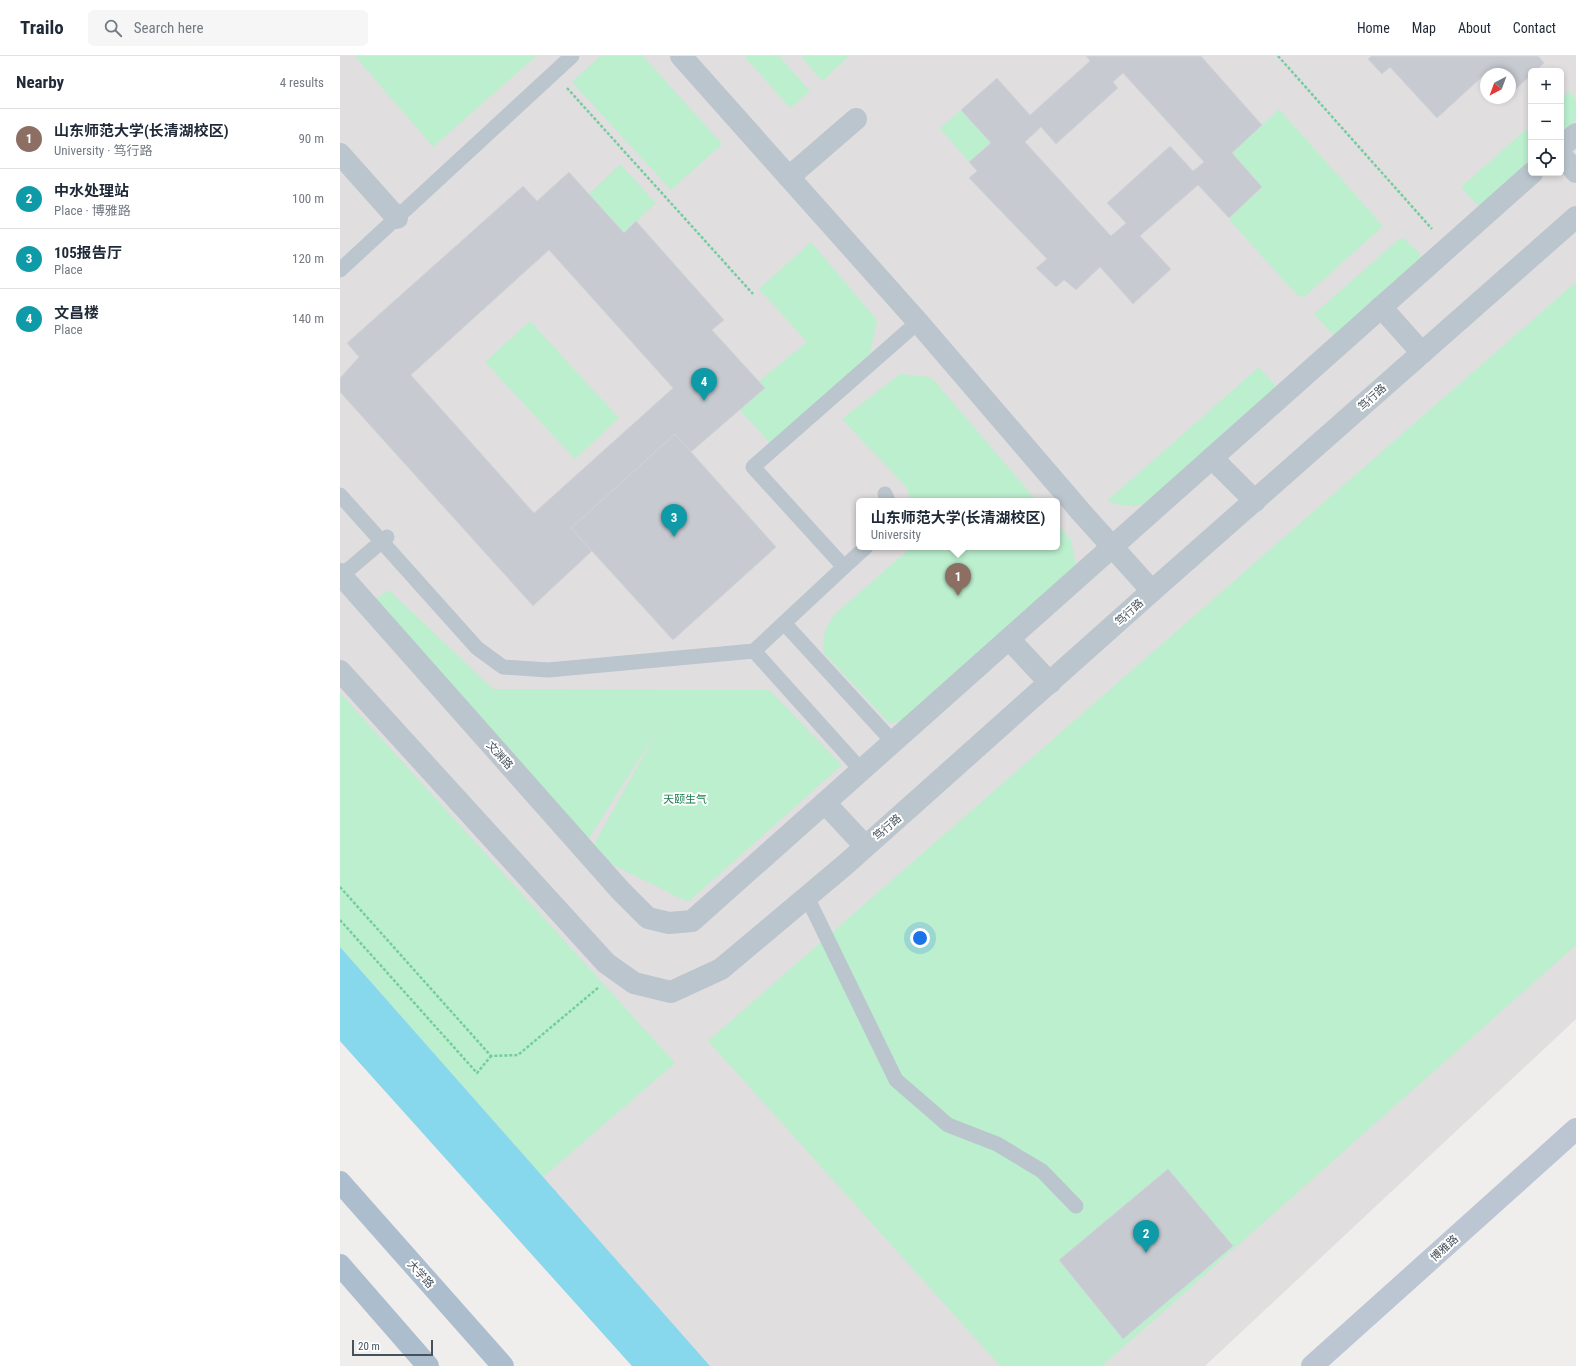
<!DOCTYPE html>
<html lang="en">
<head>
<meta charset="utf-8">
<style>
	body { margin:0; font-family:"Roboto Condensed","Noto Sans SC",sans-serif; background:#f6f6f7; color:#1f2937 }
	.controls { position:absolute; right:12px; top:12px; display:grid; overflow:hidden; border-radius:6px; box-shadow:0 2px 6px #0003 }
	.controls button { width:36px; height:36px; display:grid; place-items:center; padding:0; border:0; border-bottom:1px solid #e0e1e3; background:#fff; color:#1f2937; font:20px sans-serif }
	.compass { position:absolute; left:1140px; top:12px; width:36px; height:36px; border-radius:50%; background:#fff; box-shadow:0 2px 6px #0003; rotate:221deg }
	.scale { position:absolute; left:12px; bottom:10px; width:81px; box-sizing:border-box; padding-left:4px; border:2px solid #45515b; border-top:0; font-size:11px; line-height:14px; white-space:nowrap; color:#45515b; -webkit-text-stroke:3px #fff; paint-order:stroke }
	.you { position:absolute; left:580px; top:882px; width:14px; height:14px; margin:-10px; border:3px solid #fff; border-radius:50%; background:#1a73e8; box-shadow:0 0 0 6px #1a73e833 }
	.badge { display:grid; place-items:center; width:26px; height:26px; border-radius:50%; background:#db2777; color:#fff; font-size:13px; font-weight:700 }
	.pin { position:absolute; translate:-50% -33px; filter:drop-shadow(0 1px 2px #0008) }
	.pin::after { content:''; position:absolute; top:21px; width:14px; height:12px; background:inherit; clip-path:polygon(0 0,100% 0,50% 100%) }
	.popup { position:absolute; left:516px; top:442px; width:204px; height:52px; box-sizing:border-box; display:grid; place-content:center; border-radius:6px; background:#fff; filter:drop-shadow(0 1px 3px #0005); font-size:13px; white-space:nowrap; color:#747a83 }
	.popup b { font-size:15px; color:#1f2937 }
	.popup::after { content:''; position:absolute; left:50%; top:100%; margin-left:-8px; border:8px solid transparent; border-top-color:#fff }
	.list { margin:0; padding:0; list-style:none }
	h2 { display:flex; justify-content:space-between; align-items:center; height:52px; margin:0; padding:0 16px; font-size:17px }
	h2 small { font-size:13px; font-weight:400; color:#747a83 }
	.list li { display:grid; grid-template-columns:26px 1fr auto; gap:12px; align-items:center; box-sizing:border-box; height:60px; padding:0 16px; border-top:1px solid #e0e1e3 }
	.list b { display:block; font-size:15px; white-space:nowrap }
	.list p { margin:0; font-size:13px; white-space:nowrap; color:#747a83 }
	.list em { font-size:13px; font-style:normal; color:#747a83 }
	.icon { flex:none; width:22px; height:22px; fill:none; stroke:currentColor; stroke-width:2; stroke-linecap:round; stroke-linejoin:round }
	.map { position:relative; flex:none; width:1236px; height:1310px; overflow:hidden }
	header { display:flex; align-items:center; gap:24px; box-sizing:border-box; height:56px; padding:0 20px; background:#fff; border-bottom:1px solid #e0e1e3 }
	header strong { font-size:19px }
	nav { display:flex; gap:22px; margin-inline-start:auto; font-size:14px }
	.search { width:280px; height:36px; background:#f6f6f7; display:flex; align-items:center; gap:10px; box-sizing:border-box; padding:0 14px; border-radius:6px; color:#747a83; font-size:15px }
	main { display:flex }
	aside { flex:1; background:#fff }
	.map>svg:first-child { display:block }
	.education { fill:#e1dedf; fill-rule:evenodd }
	.green { fill:#bbefce }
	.water { fill:#87d8ec }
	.building { fill:#c7cad0; stroke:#d1d4d9; fill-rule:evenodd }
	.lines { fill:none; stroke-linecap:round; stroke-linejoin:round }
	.path { stroke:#73cd9f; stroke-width:2.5; stroke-dasharray:3 2; stroke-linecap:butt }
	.lane { stroke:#bbc5cd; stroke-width:15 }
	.street { stroke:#bbc5cd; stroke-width:22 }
	.secondary { stroke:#bbc6d2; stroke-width:22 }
	.primary { stroke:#acbdcd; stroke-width:22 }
	.labels { text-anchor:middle; stroke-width:4; stroke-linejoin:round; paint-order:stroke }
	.street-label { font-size:11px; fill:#45515b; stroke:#fff }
	.park-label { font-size:11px; fill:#167c48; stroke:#fff }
</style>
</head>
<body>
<header>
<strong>Trailo</strong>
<div class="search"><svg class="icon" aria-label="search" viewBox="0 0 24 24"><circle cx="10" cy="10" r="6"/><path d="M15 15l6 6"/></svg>Search here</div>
<nav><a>Home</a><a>Map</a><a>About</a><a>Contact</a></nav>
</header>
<main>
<aside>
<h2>Nearby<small>4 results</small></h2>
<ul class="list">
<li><span class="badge" style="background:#8d6e63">1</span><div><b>山东师范大学(长清湖校区)</b><p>University · 笃行路</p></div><em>90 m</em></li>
<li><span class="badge" style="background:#0f9aa8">2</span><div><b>中水处理站</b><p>Place · 博雅路</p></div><em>100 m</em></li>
<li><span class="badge" style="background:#0f9aa8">3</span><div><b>105报告厅</b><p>Place</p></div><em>120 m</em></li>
<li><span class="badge" style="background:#0f9aa8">4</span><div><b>文昌楼</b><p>Place</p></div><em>140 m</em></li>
</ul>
</aside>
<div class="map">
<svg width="1236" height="1310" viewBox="0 0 1236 1310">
	<rect width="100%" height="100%" fill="#f0eded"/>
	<path class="education" d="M0,0H1236V963L865,1310H292L0,985ZM1191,15H1221V117H1191ZM1146,18H1170V42H1146ZM519,445H717V491H519Z"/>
	<g class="green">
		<path d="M15,0H196L93,91Z"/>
		<path d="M260,0H303L382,88L331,134L232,26Z"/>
		<path d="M404,0H439L470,35L450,52Z"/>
		<path d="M461,0H509L482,25Z"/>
		<path d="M1229,35L1236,44V64L1221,78V42Z"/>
		<path d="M939,53L1043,170L964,241L957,239L891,166L889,162L922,131L892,97Z"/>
		<path d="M621,54L651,87L629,106L600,72Z"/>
		<path d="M1191,69V106L1140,152L1121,131Z"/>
		<path d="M280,108L316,147L284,177L249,138Z"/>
		<path d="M1064,182L1082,200V205L997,283L974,258L1058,184Z"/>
		<path d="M471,186L537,264L530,298L430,387L400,354L424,332L419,325L467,286L419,233Z"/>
		<path d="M1236,226V889L762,1310H660L368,985Z"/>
		<path d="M190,265L279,362L235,403L145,306Z"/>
		<path d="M919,311L938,333L807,447C793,452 781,450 767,445Z"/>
		<path d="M560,318L591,321L697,445H570L567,432L502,363Z"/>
		<path d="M717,468L731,484L736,511L566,665L549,667L483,596L485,574L494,559L567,495L569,491H717Z"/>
		<path d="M49,534L153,633L429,634L502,709L348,846L249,797L320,670L239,798L29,547Z"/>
		<path d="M0,637L335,1007L203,1121L0,891Z"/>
	</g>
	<path class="water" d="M0,891L370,1310H292L0,985Z"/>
	<g class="building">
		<path d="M746,0H861L922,69L892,97L922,131L889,162L858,129L800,180L831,213L793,248L760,211L736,234L724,224L716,231L696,212L707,203L629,122L637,115L629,106L651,87L621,54L657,22L690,59L750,5ZM783,17L864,106L853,115L830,90L767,147L786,167L771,180L685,86L701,71L716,88L778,32L773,26Z"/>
		<path d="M1031,0H1198L1204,7L1195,15H1191V19L1170,38V18H1147L1146,17L1097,62L1050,11L1042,18L1028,3Z"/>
		<path d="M1031,0H1198L1204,7L1195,15H1191V19L1170,38V18H1147L1146,17L1097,62L1050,11L1042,18L1028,3Z"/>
		<path d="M229,116L284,177L296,165L384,264L372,274L425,332L351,396L436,491L333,584L252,495L193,550L0,336V322L19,301L7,287L183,130L197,145ZM209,194L333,332L194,457L71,319Z"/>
		<path d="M335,378L436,491L333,584L231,472Z"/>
		<path d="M828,1113L893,1190L783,1283L719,1204Z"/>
	</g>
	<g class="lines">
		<g class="path">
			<path d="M938,0L1092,173"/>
			<path d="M227,32L413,238"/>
			<path d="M0,831L151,1000L178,999L259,931"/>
			<path d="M0,864L137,1017L151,1000"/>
		</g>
		<g class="lane">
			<path d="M0,214L232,0"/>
			<path d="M545,438L548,445"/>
			<path d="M0,439L137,592L163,611L208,614L414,595L504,511L413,411L578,266"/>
			<path d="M504,511L526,491"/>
			<path d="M1,520L47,481"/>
			<path d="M444,567L553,686"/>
			<path d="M414,595L521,714"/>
			<path d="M467,841L556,1024L608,1069L657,1088L702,1115L736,1150"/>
		</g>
		<g class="street">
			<path d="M341,0L578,266L741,456L812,535"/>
			<path d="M1221,91L1236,78"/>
			<path d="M0,98L57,162"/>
			<path d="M1221,99L1236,116"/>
			<path d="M449,121L516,63"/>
			<path d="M1041,251L1082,297"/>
			<path d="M872,402L915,445"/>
			<path d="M0,518L280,834L308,862L329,867L352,865L1192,117"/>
			<path d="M669,583L710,627"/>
			<path d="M0,615L266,907L294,927L331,936L381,913L506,808L812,535L1236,161"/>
			<path d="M485,747L525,790"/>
		</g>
		<path class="secondary" d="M972,1310L1236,1073"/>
		<g class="primary">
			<path d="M0,1126L163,1310"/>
			<path d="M0,1209L88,1310"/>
		</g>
	</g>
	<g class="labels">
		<g class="street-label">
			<text transform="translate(1032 341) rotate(-42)" y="4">笃行路</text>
			<text transform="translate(789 556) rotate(-42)" y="4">笃行路</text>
			<text transform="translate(160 699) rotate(48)" y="4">文渊路</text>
			<text transform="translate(547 771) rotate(-41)" y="4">笃行路</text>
			<text transform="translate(1104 1192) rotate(-42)" y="4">博雅路</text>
			<text transform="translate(81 1218) rotate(48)" y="4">大学路</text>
		</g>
		<g class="park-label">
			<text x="345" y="747">天颐生气</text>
		</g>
	</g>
</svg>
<div class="controls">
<button>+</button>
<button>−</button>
<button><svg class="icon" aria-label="locate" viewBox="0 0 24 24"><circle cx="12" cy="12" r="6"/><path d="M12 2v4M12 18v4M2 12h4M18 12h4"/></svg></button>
</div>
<svg class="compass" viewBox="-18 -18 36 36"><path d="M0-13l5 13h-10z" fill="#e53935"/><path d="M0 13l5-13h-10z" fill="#747a83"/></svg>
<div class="scale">20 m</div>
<div class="you"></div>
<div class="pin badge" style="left:618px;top:540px;background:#8d6e63">1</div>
<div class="popup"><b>山东师范大学(长清湖校区)</b>University</div>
<div class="pin badge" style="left:806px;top:1197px;background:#0f9aa8">2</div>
<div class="pin badge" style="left:334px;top:481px;background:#0f9aa8">3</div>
<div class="pin badge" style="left:364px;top:345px;background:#0f9aa8">4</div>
</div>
</main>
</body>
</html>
